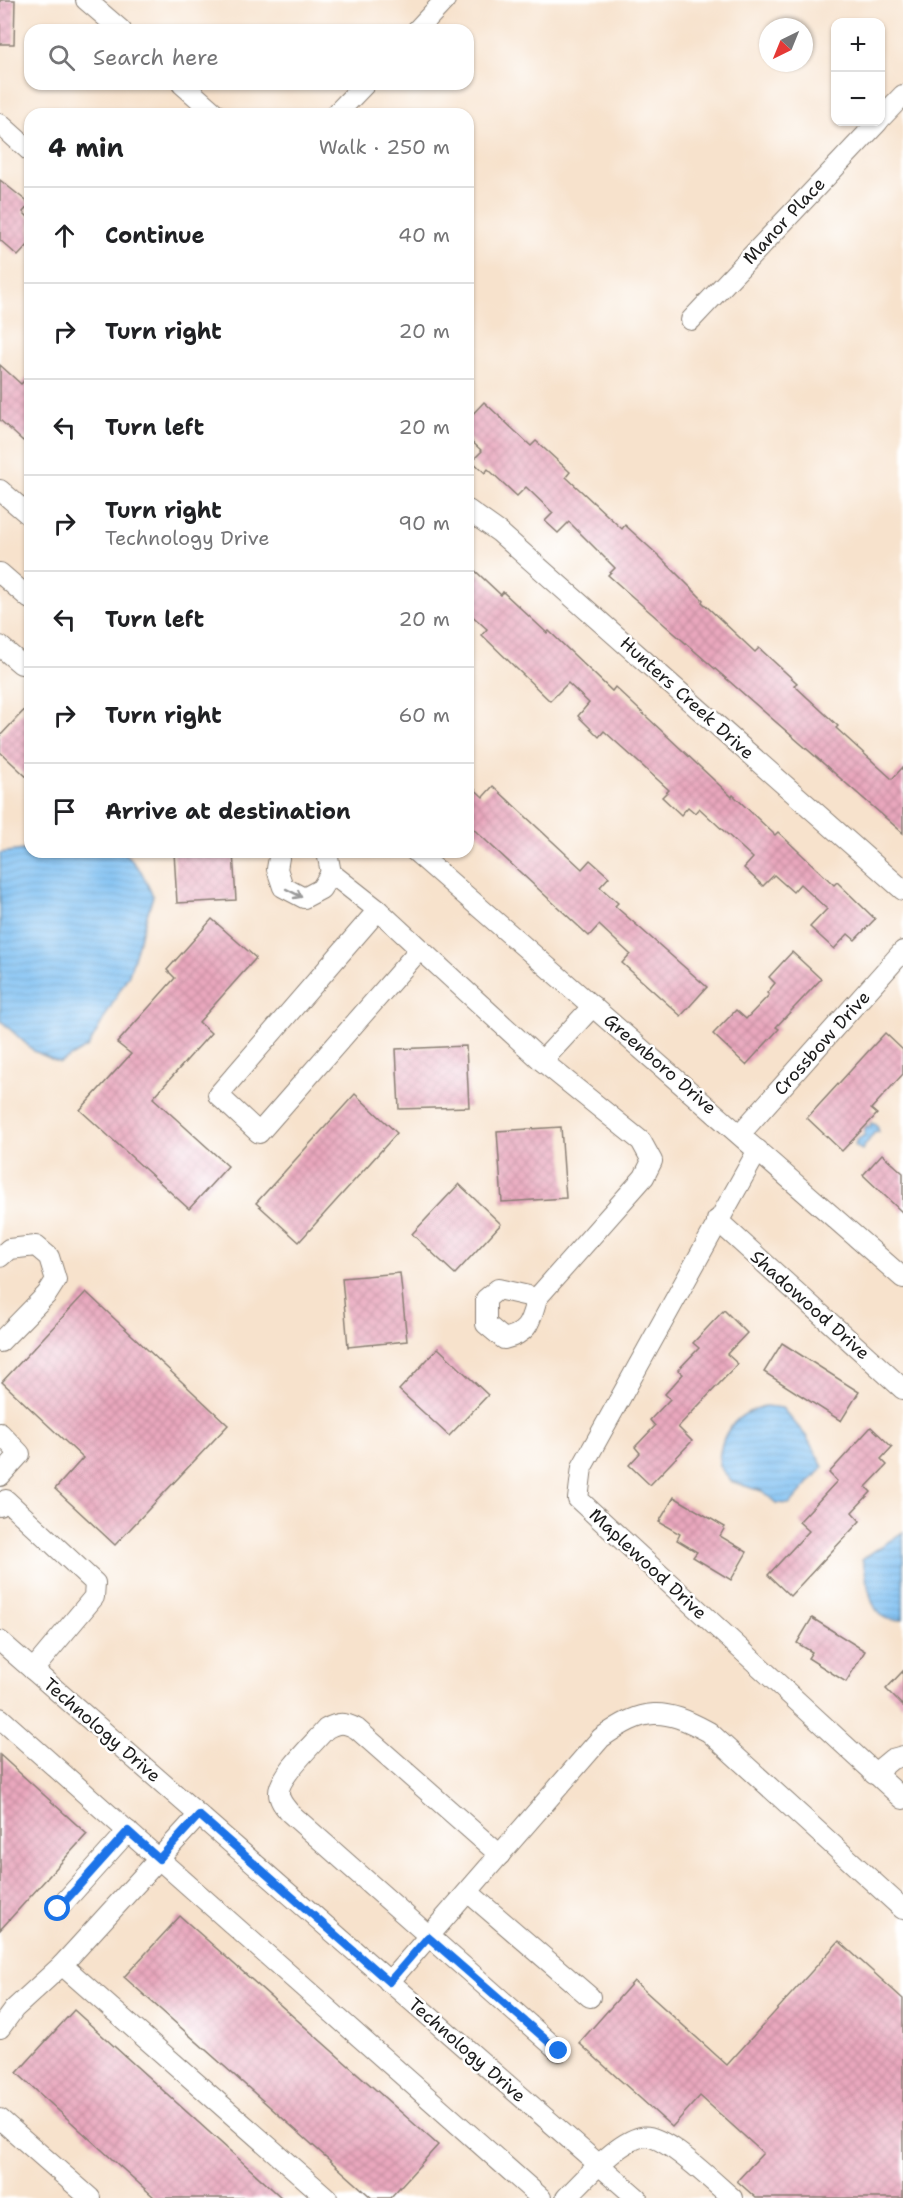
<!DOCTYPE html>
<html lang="en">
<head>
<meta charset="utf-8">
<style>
	body { margin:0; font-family:"Shantell Sans",sans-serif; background:#f6f6f6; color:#202124 }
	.controls { position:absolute; right:18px; top:18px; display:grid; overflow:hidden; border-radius:12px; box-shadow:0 2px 4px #0004 }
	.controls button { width:54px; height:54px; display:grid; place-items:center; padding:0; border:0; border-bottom:2px solid #e0e0e0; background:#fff; color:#202124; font:30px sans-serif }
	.compass { position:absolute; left:759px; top:18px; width:54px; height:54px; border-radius:50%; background:#fff; box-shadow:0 2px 4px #0004; rotate:223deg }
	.stop { position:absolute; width:18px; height:18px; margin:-14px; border:4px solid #1a73e8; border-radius:50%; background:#fff }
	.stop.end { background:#1a73e8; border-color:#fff; box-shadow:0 2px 6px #0008 }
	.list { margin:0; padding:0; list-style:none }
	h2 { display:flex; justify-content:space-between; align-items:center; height:78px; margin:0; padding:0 24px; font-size:26px }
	h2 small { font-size:20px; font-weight:400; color:#757577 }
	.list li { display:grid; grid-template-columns:39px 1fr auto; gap:18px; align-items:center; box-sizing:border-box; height:96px; padding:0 24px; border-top:2px solid #e0e0e0 }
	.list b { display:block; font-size:22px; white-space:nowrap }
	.list p { margin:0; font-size:20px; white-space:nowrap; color:#757577 }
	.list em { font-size:20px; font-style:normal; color:#757577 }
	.icon { flex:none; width:33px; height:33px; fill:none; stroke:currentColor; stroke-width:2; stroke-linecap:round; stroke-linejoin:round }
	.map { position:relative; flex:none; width:903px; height:2198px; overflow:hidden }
	.search { position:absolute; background:#fff; box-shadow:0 2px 4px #0004; left:24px; top:24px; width:450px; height:66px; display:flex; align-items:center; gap:15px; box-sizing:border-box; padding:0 21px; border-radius:18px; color:#757577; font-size:22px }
	.panel { position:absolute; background:#fff; box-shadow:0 2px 4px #0004; left:24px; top:108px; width:450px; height:750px; border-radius:18px }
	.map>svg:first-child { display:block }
	.water { fill:url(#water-rules); stroke:#4c6e87; stroke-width:1.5 }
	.building { fill:url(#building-cross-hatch) }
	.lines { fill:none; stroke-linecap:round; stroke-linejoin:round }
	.minor-casing { stroke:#8a7f74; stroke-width:22 }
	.minor { stroke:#fff; stroke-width:20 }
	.oneway { stroke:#999 }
	.route { stroke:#1a73e8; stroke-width:8 }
	.labels { text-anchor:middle; stroke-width:5; stroke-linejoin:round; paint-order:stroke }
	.street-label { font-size:18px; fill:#1c1c1c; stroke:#fff }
</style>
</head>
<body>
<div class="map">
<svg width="903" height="2198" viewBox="0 0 903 2198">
	<defs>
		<pattern id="water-rules" width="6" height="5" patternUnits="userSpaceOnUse" patternTransform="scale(1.5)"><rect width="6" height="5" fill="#7dbff2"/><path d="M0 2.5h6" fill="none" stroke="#6ba4cf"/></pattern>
		<pattern id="building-cross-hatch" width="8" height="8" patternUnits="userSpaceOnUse" patternTransform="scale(1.5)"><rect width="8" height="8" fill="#e9a7bd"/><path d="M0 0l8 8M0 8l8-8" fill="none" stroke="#c78fa2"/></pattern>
	</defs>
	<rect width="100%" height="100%" fill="#fff"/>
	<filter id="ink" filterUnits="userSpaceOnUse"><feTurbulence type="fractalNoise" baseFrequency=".0167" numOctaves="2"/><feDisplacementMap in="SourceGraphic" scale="12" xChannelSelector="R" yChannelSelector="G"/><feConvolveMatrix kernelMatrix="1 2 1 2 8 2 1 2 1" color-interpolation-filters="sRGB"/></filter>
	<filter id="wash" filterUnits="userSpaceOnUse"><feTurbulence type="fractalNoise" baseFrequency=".008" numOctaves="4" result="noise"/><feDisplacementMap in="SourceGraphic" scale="24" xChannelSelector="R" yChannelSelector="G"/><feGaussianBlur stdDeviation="1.35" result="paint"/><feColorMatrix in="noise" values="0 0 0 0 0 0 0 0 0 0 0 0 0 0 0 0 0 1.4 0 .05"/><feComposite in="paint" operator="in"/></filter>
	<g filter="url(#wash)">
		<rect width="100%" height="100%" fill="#f7e2cc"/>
		<g class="water">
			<path d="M30,849V852H124L141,871L153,896L129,974L88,1047L60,1063L34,1051L0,1020V853Z"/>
			<path d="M871,1123L877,1125L879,1132L874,1133L862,1150L855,1146L856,1141L864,1135L866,1126L870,1127Z"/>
			<path d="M765,1406L782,1408L806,1436L823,1467L790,1504L776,1503L762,1491L732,1482L719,1466C719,1434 734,1414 765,1406Z"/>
			<path d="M903,1532V1619C867,1628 869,1579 862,1559Z"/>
		</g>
		<g id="blocks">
			<g class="building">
				<path d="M0,0H15L14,44H0Z"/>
				<path d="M0,180L30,204L23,212L30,219V243L18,256L0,240Z"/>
				<path d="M0,365L21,384L30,375V433L23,441L0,420Z"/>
				<path d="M484,402L531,446L536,441L570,472L566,477L622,529L625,525L659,556L703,600L702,602L755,652L759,648L797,683L794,685L838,726L836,728L892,779L903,767V833L627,592L608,575L615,568L569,522L558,533L545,521L553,513L526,487L517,496L488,469L485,473L472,461L482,451L468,438V419Z"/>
				<path d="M468,564L501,595L503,592L547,633L549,631L612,691L615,687L732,797L733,795L775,835L778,832L834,885L837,882L875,919L855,940L848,934L834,949L810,927L827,909L800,884L793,892L774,875L763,886L744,868L753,858L699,808L695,813L688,807L681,815L662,797L669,790L604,731L599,737L578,716L589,703L568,683L550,701L482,635L487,629L468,612Z"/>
				<path d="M30,704V780L0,752V736Z"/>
				<path d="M468,783L483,797L493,786L582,869L590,860L609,877L600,887L618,903L615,906L707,987L681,1016L622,963L630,954L599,925L589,936L468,824Z"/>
				<path d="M174,852H233L236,900L177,903Z"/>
				<path d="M212,919L256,958L199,1022L211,1033L153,1098L228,1166L189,1209L80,1110L131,1054L117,1043L175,978L167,970Z"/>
				<path d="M792,952L821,979L776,1027L779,1029L746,1065L713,1034L736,1010L746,1019L769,995L767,993L775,983L769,977Z"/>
				<path d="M885,1033L903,1050V1074L871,1109L877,1114L842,1151L807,1118Z"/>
				<path d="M466,1046L469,1107L399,1109L396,1049Z"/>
				<path d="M355,1094L397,1133L299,1242L256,1203Z"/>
				<path d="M561,1127L566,1198L502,1202L497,1131Z"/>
				<path d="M882,1154L903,1173V1213L863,1175Z"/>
				<path d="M459,1184L501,1224L455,1274L412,1234Z"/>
				<path d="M400,1273L407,1341L348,1347L342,1278Z"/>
				<path d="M86,1292L228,1425L115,1545L55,1489L83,1458L2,1382Z"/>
				<path d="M724,1310L747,1333L727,1354L738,1364L678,1427L692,1441L650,1485L629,1465L640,1453L635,1447L655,1426L650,1420L670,1399L665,1394L683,1374L678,1370L699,1348L693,1343Z"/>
				<path d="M782,1343L859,1392L841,1421L764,1372Z"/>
				<path d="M438,1348L488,1395L449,1436L399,1390Z"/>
				<path d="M871,1427L892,1447L881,1459L887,1465L866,1487L871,1492L852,1512L860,1521L790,1596L768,1575L809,1531L799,1522L837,1481L829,1473Z"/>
				<path d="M674,1497L725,1527L720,1536L747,1552L731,1580L693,1557L697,1552L677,1540L680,1534L659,1522Z"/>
				<path d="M812,1618L865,1651L846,1682L808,1658L812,1652L797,1643Z"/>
				<path d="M903,1671V1706L886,1689Z"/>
				<path d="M0,1755L87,1834L0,1930Z"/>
				<path d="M180,1916L438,2145L390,2198H372L124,1977Z"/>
				<path d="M839,1941L903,1999V2198H756L737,2181L763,2153L700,2096L672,2127L579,2043L634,1981L727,2065Z"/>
				<path d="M74,2010L282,2198H155L17,2073Z"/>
			</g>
		</g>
	</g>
	<g filter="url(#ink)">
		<use href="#blocks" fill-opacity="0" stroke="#8a7f74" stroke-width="1.5"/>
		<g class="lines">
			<g class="minor-casing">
				<g id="minor">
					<path d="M86,0L121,30"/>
					<path d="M417,30L445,0"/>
					<path d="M182,84L216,114"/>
					<path d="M336,114L365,84"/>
					<path d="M880,119L903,95"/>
					<path d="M0,124L30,151"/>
					<path d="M691,320L878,122"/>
					<path d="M0,490L30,516"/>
					<path d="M468,510L499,532L903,890"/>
					<path d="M0,573L30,599"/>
					<path d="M0,646L21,664L30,663"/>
					<path d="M280,852L277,869L283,887L304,898L321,889L331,873"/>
					<path d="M327,852L331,873L378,910L218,1095L259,1133L420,949L542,1061L593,1006"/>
					<path d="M416,852L903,1278"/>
					<path d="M378,910L420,949"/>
					<path d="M740,1134L903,951"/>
					<path d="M758,1150L582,1467L578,1499L903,1799"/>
					<path d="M717,1220L903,1389"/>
					<path d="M0,1257L9,1249L36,1246L49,1257L56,1280L47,1294L0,1342"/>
					<path d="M537,1298L498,1289L486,1299V1324L504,1339C530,1333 530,1321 537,1298L644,1177L652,1161L641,1141L542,1061"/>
					<path d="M0,1433L20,1454L0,1476"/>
					<path d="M0,1506L6,1500L95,1583L94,1597L33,1670"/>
					<path d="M0,1641L637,2198"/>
					<path d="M0,1718L541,2198"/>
					<path d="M874,1774L892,1759L903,1756"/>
					<path d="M199,1815L62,1965L327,2198"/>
					<path d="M500,1855L357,1729C345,1722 338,1722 326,1729C315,1742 278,1777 279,1793C279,1801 285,1807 290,1813L559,2051"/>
					<path d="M468,1892L590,1997"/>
					<path d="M58,1909L128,1831"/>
					<path d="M389,1982L601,1738C644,1707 663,1707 709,1732L903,1909"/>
					<path d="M0,2028L14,2009L62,1965"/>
					<path d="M0,2119L90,2198"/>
					<path d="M566,2198C584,2180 616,2143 641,2137C663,2131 715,2184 732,2198"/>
				</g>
			</g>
			<use href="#minor" class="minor"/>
		</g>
		<defs><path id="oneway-shaft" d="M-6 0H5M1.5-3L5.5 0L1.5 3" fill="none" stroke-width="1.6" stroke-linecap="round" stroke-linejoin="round" transform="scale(1.5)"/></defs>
		<use class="oneway" href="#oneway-shaft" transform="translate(294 893) rotate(27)"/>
	</g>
	<g class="lines" filter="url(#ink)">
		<path class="route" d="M58,1909L128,1831L159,1859L199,1815L389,1982L428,1937L559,2051"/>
	</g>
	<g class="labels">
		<g class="street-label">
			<text transform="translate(784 221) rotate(-47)" y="6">Manor Place</text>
			<text transform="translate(687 698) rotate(42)" y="6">Hunters Creek Drive</text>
			<text transform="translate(822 1043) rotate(-48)" y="6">Crossbow Drive</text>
			<text transform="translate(660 1064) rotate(41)" y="6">Greenboro Drive</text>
			<text transform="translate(810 1305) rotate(42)" y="6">Shadowood Drive</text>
			<text transform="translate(648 1564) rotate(43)" y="6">Maplewood Drive</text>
			<text transform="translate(102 1730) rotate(41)" y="6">Technology Drive</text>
			<text transform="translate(467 2050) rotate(41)" y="6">Technology Drive</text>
		</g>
	</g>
</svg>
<div class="controls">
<button>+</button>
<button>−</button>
</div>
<svg class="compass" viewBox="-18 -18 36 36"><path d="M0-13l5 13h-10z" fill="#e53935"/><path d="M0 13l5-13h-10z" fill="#757577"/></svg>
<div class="stop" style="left:58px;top:1909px"></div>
<div class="stop end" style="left:559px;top:2051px"></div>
<div class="search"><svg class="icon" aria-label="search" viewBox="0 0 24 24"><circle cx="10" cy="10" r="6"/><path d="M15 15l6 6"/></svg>Search here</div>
<section class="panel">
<h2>4 min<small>Walk · 250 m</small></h2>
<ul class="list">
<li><svg class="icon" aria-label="ahead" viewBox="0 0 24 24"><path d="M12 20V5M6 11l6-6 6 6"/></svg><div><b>Continue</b></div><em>40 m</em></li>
<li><svg class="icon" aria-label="right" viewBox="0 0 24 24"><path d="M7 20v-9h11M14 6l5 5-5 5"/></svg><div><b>Turn right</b></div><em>20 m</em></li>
<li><svg class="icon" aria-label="left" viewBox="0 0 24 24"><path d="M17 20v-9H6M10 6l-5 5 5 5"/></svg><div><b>Turn left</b></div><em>20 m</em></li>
<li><svg class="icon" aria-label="right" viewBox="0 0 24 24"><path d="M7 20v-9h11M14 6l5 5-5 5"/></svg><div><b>Turn right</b><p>Technology Drive</p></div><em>90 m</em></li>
<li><svg class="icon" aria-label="left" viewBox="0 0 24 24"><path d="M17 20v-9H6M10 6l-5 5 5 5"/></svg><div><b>Turn left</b></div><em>20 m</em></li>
<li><svg class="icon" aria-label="right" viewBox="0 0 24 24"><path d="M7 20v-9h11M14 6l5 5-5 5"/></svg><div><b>Turn right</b></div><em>60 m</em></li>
<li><svg class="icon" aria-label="arrive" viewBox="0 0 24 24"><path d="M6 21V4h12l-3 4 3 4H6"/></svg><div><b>Arrive at destination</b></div></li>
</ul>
</section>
</div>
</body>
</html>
